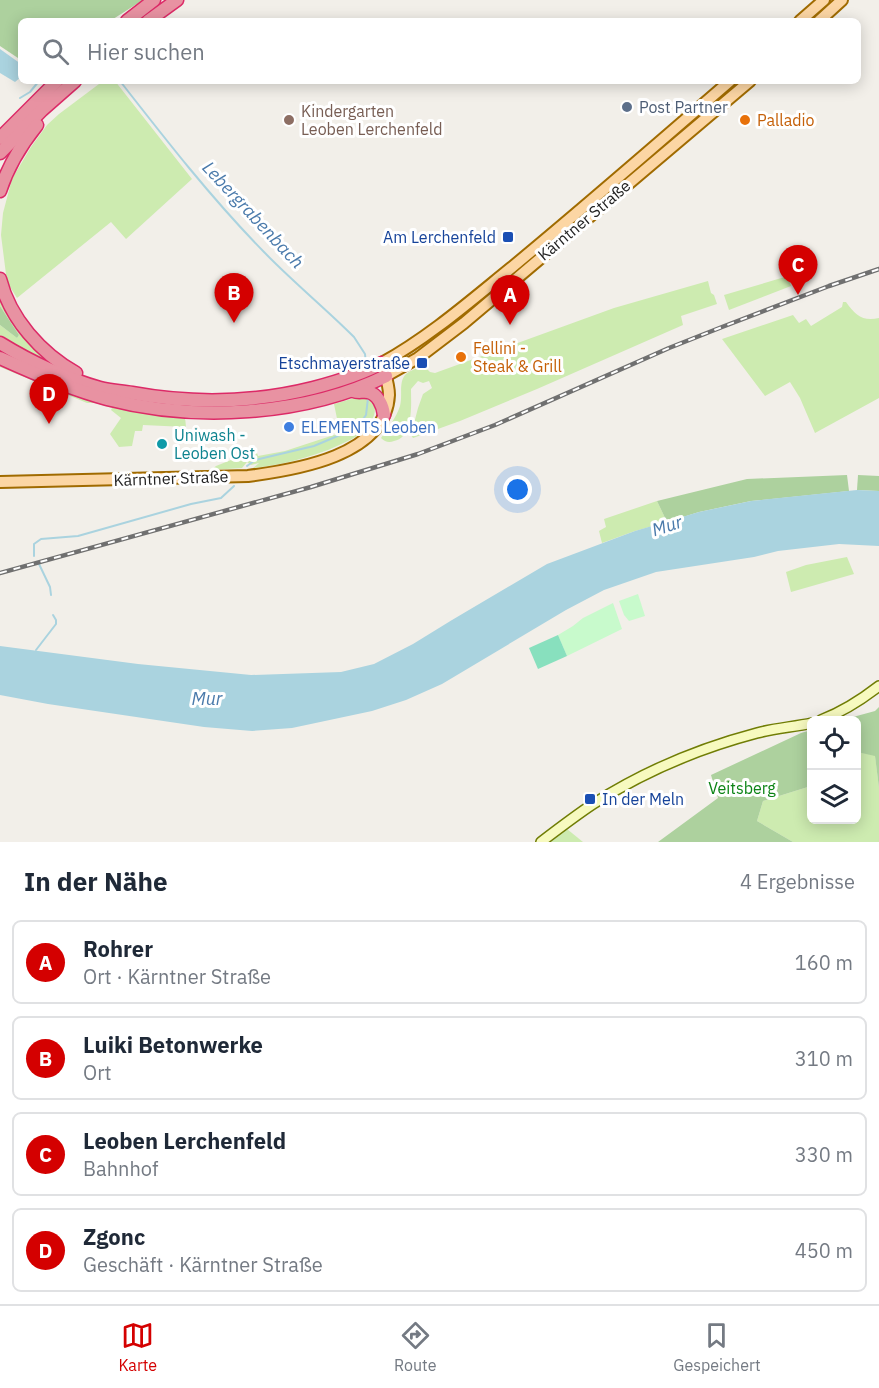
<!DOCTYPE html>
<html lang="de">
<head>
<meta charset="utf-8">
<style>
	body { margin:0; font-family:"IBM Plex Sans",sans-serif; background:#f6f6f7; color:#1f2937 }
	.controls { position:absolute; right:18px; bottom:18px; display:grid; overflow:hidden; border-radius:9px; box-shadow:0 3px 15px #0003 }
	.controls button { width:54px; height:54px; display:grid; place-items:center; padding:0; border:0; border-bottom:2px solid #e0e1e3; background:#fff; color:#1f2937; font:30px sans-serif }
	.you { position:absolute; left:518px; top:490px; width:21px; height:21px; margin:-15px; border:4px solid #fff; border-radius:50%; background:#1a73e8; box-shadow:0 0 0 9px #1a73e833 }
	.badge { display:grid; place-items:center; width:39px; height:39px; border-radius:50%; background:#d40000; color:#fff; font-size:20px; font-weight:700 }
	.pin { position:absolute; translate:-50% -50px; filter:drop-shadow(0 2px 3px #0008) }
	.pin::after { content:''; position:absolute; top:32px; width:21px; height:18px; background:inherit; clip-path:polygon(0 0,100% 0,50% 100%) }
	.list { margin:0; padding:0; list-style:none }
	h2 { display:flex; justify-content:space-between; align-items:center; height:78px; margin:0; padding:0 24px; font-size:26px }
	h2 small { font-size:20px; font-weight:400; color:#747a83 }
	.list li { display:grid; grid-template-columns:39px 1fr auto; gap:18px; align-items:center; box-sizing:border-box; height:84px; margin:0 12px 12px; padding:0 12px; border:2px solid #e0e1e3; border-radius:9px }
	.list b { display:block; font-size:22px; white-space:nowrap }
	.list p { margin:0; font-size:20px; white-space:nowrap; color:#747a83 }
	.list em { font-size:20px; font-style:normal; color:#747a83 }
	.icon { flex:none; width:33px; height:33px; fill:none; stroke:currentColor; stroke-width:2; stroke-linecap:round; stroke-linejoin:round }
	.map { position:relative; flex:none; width:879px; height:842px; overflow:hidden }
	.search { position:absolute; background:#fff; box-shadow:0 3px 15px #0003; left:18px; right:18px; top:18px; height:66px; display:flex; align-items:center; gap:15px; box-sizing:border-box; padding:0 21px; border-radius:9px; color:#747a83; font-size:22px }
	.sheet { height:462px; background:#fff }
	nav { display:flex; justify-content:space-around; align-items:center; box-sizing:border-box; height:84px; border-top:2px solid #e0e1e3; background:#fff; font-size:16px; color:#747a83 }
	nav a { display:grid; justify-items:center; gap:3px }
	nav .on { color:#d40000 }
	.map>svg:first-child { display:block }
	.grass { fill:#cdebb0 }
	.forest { fill:#add19e }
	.park { fill:#c8facc }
	.pitch { fill:#88e0be }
	.water { fill:#aad3df }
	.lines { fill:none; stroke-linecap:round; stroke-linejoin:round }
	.stream { stroke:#aad3df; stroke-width:2 }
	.secondary-casing { stroke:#707d05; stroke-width:12 }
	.primary-casing { stroke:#a06b00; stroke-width:14 }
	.highway-casing { stroke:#dc2a67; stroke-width:15 }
	.secondary { stroke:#f7fabf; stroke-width:9 }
	.primary { stroke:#fcd6a4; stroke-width:10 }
	.highway { stroke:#e892a2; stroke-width:12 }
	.rail-casing { stroke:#707070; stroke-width:4.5 }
	.rail { stroke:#fff; stroke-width:2; stroke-dasharray:7; stroke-linecap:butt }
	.service-dot { fill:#5c6f8a; stroke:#fff; stroke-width:2 }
	.education-dot { fill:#8d6e63; stroke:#fff; stroke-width:2 }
	.food-dot { fill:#e8710a; stroke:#fff; stroke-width:2 }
	.transit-dot { fill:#1a4fb4; stroke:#fff; stroke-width:2 }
	.shop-dot { fill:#3f7fe0; stroke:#fff; stroke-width:2 }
	.culture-dot { fill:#0f9aa8; stroke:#fff; stroke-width:2 }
	.labels { text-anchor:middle; stroke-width:6; stroke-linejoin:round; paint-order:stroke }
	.service-label { font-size:16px; fill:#4e5e75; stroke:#fff; text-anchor:start }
	.education-label { font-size:16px; fill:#785e54; stroke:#fff; text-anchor:start }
	.food-label { font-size:16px; fill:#c56008; stroke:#fff; text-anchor:start }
	.street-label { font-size:16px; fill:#222; stroke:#fff }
	.transit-label { font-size:16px; fill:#164399; stroke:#fff; text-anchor:end }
	.shop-label { font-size:16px; fill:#366cbe; stroke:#fff; text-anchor:start }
	.culture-label { font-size:16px; fill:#0d838f; stroke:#fff; text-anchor:start }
	.park-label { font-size:16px; fill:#0c8416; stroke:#fff }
	.water-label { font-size:18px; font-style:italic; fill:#4a7aab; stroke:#fff }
</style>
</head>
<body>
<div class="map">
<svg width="879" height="842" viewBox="0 0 879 842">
	<rect width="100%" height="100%" fill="#f2efe9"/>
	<g class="grass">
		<path d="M103,81H115L192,179L126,239L111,222L17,298L7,282L1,235L3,213L12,179L31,147L47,125L59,114Z"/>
		<path d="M788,276L791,286L729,310L724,295Z"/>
		<path d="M708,281L711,293L714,295L717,304L681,316L683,325L537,389L460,421L413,438L411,435L418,408L423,394L432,388L429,381L423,383L418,381L411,389C411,404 414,437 394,441C389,443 385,442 381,438C388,428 396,418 400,406C403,395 398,382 406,374C411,370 418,368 423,365L430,372L435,373L614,308Z"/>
		<path d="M0,288L66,372L0,339V325L17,338L19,335L0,306Z"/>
		<path d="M843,302H846C855,315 863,322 879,318V398L815,433L800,398L790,382L765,396L722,339L793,315L799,323L806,319L811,326L842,307Z"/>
		<path d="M0,363L141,412L166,416L185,417L186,427L143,425L142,431H135L132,446L119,447L110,434L121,418L111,410L112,408L95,403H87L0,367Z"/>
		<path d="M358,397C373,396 379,407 372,420C368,428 359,435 352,439C321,455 288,464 253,468L259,463L251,465L247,462L242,468L211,470L216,466L256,450L258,456L285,451L340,433L334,404Z"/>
		<path d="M657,501L667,522L635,531L602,543L599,531L606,527L604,519Z"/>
		<path d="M847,557L854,574L791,592L786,572L806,565Z"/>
		<path d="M857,752L875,755L879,788V842H793L757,821L763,801L811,786L812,820H856Z"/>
		<path d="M567,829L583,842H551Z"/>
	</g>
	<g class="forest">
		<path d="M0,0H143L110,21H21V60L0,46Z"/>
		<path d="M0,306L19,335L17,338L0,325Z"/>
		<path d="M847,475L849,491L751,501L699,512L667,522L657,501L747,479Z"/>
		<path d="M858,475L879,476V491L857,490Z"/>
		<path d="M879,707V788L875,756L857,752L856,720H842L875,711Z"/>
		<path d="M811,730V748L807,749L811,773V786L763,801L757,821L793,842H658L718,798L711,775L801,733Z"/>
	</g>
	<g class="park">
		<path d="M638,594L645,616L629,621L624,615L619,601Z"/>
		<path d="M613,603L622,629L567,656L558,635L573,626L583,618Z"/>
	</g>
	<path class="pitch" d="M558,635L567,656L538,669L529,648Z"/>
	<g class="water">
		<path d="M0,49L21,64V77L15,82L0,73Z"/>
		<path d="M857,490L879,491V546L839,544L778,551L754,557L656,572L604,590L566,610L442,684L406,700L372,711L292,728L252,731L204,727L48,704L0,695V646L138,664L251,675L341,672L374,664L413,644L452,620L547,564L635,531L699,512L751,501Z"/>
	</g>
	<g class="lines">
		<g class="stream">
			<path d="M120,81C166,140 212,199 264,252C293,282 325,308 354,337L365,354L366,364"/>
			<path d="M20,98L30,92L39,81"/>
			<path d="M247,466L255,460L314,446L347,432L359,425L366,415L368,398"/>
			<path d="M34,556V544L41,539L78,536L191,504L221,498L234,486"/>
			<path d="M39,564L50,587L51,595"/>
			<path d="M36,650L56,624V620L53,615"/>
		</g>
		<g class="secondary-casing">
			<g id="secondary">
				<path d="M821,720C842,712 861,700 879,686"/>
				<path d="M541,842C558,829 575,816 593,804C643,772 700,748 757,733C775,728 794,727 812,723"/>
			</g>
		</g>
		<g class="primary-casing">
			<g id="primary">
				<path d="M800,21L824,0"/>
				<path d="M819,21L842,0"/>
				<path d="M386,376L418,358L464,323L750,81"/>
				<path d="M0,482L248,476C295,470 386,456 389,395C389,384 385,374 382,363C429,337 469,302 511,268C585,207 657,144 730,81"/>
			</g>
		</g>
		<g class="highway-casing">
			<g id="highway">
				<path d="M127,21L154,0"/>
				<path d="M148,21L177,0"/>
				<path d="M0,138L57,81"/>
				<path d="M0,153L42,110L75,81"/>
				<path d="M0,191C8,166 21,145 37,125"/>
				<path d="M0,279C10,319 41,353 76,373"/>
				<path d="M0,343C31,362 65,378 100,388C110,391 121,391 132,393C192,404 253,403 313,388C336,382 360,375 382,363"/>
				<path d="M0,358C35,374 70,389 107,399C195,422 304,416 386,376"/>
				<path d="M353,391C359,393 362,391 368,392C378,394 383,406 384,415"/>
			</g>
		</g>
		<use href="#secondary" class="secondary"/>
		<use href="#primary" class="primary"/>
		<use href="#highway" class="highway"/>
		<g class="rail-casing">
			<path id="rail" d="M0,573L311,487L418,454L495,425L669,348L722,327L829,286L879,269"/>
		</g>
		<use href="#rail" class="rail"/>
	</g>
	<circle class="service-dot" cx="627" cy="107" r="6"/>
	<circle class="education-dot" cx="289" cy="120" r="6"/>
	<g class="food-dot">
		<circle cx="745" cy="120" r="6"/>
		<circle cx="461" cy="357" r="6"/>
	</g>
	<g class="transit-dot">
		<rect x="502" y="231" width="12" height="12" rx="3"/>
		<rect x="416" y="357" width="12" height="12" rx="3"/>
		<rect x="584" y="793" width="12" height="12" rx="3"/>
	</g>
	<circle class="shop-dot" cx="289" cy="427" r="6"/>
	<circle class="culture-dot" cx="162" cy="444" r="6"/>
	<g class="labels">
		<g class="service-label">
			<text x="639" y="113">Post Partner</text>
		</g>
		<g class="education-label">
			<text x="301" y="117">Kindergarten<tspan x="301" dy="18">Leoben Lerchenfeld</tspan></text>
		</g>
		<g class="food-label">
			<text x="757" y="126">Palladio</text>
			<text x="473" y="354">Fellini -<tspan x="473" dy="18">Steak &amp; Grill</tspan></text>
		</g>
		<g class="street-label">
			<text transform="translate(584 220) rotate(-40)" y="6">Kärntner Straße</text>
			<text transform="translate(171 478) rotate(-2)" y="6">Kärntner Straße</text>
		</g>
		<g class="transit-label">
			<text x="496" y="243">Am Lerchenfeld</text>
			<text x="410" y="369">Etschmayerstraße</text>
			<text x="602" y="805" text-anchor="start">In der Meln</text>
		</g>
		<g class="shop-label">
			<text x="301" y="433">ELEMENTS Leoben</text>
		</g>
		<g class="culture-label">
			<text x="174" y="441">Uniwash -<tspan x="174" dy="18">Leoben Ost</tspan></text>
		</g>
		<g class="park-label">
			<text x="742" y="794">Veitsberg</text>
		</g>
		<g class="water-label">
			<text transform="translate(253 215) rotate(47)" y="6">Lebergrabenbach</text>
			<text transform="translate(667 526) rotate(-18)" y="6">Mur</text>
			<text x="207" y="705">Mur</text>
		</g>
	</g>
</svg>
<div class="controls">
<button><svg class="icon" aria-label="locate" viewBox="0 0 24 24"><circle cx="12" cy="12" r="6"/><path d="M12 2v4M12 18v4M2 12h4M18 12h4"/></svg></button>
<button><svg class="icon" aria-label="layers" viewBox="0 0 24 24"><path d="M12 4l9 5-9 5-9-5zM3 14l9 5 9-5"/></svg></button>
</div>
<div class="you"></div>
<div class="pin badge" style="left:510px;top:325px">A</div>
<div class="pin badge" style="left:234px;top:323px">B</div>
<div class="pin badge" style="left:798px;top:295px">C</div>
<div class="pin badge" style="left:49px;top:424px">D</div>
<div class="search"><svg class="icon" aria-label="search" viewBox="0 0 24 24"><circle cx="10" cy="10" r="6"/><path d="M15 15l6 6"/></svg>Hier suchen</div>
</div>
<section class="sheet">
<h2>In der Nähe<small>4 Ergebnisse</small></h2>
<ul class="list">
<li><span class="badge">A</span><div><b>Rohrer</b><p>Ort · Kärntner Straße</p></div><em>160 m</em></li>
<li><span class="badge">B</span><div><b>Luiki Betonwerke</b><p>Ort</p></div><em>310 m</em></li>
<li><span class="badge">C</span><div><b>Leoben Lerchenfeld</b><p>Bahnhof</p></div><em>330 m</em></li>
<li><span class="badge">D</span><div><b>Zgonc</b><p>Geschäft · Kärntner Straße</p></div><em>450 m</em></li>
</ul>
</section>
<nav>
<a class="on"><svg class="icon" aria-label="map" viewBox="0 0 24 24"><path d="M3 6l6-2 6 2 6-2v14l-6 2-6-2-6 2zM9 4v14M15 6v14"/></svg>Karte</a>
<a><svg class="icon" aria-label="directions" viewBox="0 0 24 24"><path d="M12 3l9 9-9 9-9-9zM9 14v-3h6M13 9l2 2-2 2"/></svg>Route</a>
<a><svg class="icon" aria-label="saved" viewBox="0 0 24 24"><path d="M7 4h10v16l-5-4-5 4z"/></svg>Gespeichert</a>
</nav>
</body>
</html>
